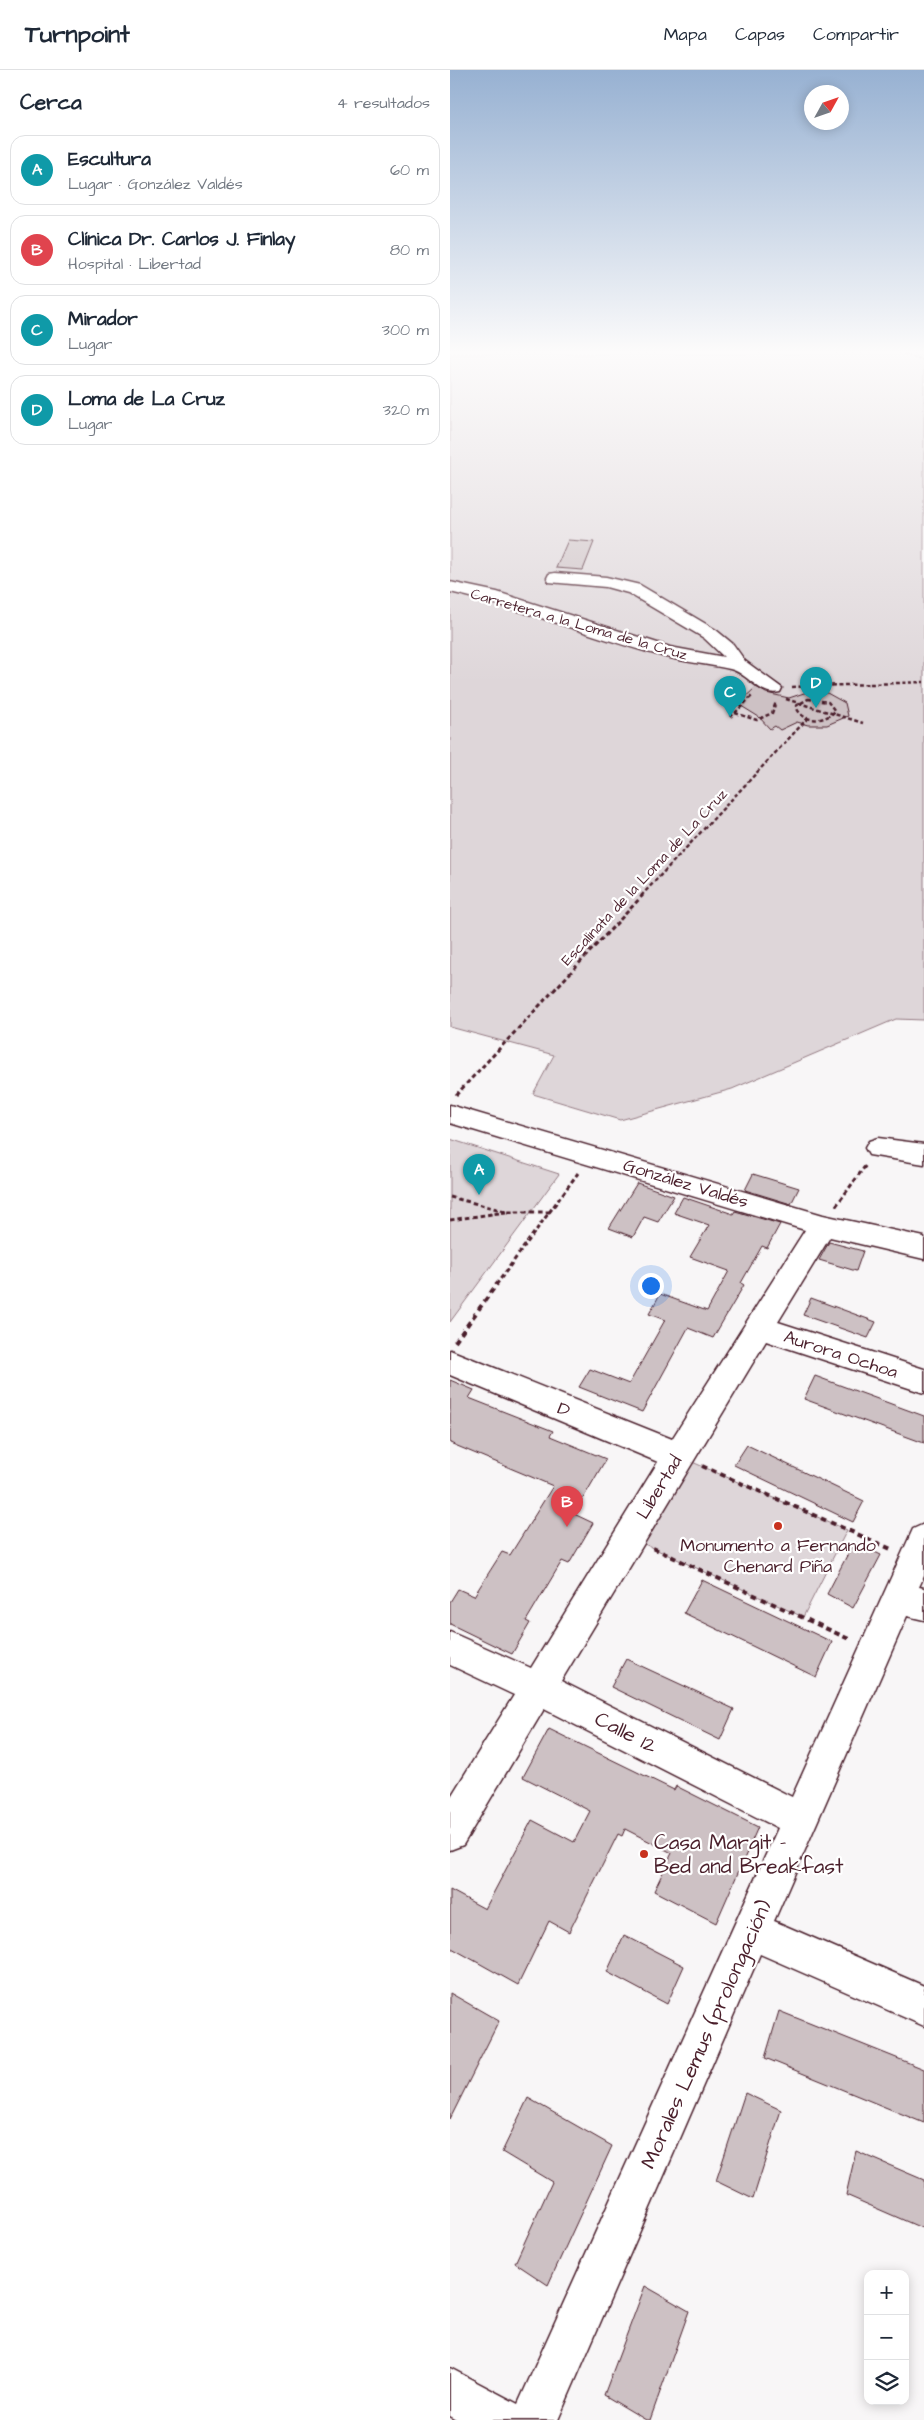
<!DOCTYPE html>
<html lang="es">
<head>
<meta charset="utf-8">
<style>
	body { margin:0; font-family:"Architects Daughter",sans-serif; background:#f6f6f7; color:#1f2937 }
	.controls { position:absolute; right:15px; bottom:15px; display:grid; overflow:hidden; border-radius:10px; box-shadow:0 2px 12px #0003 }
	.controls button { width:45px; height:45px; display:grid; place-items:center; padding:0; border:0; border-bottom:1px solid #e0e1e3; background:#fff; color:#1f2937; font:25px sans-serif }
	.compass { position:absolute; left:354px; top:15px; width:45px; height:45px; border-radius:50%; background:#fff; box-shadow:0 2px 12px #0003; rotate:50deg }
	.you { position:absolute; left:200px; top:1215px; width:18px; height:18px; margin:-12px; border:4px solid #fff; border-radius:50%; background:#1a73e8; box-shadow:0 0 0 8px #1a73e833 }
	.badge { display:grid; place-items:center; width:32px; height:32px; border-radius:50%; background:#111827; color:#fff; font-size:16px; font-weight:700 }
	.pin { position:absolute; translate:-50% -41px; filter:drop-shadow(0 1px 2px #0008) }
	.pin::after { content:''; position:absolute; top:26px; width:18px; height:15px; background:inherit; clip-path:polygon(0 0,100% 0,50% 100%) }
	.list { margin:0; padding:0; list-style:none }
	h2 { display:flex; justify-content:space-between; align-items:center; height:65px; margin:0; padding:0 20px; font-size:21px }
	h2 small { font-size:16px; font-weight:400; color:#747a83 }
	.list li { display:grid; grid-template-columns:32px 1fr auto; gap:15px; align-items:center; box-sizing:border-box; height:70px; margin:0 10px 10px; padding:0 10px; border:1px solid #e0e1e3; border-radius:15px }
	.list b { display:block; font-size:19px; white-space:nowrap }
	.list p { margin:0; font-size:16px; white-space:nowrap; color:#747a83 }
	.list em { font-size:16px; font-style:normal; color:#747a83 }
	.icon { flex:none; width:28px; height:28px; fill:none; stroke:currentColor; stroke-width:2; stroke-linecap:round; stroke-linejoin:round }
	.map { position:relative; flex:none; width:474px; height:2350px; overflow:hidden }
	header { display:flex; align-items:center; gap:30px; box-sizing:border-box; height:70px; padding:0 25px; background:#fff; border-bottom:1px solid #e0e1e3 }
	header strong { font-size:24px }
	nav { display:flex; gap:28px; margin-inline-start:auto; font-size:18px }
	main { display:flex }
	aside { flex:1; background:#fff }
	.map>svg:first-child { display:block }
	.green { fill:#ded6d9; stroke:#947a82 }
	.building { fill:#cdc1c4; stroke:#4a1f2b }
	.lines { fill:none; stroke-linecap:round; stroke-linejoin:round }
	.minor-casing { stroke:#4a1f2b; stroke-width:3 }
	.path-far3 { stroke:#4a1f2b; stroke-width:2; stroke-dasharray:2.5 2; stroke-linecap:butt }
	.path-far2 { stroke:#4a1f2b; stroke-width:2.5; stroke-dasharray:4 2.5; stroke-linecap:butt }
	.path-far1 { stroke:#4a1f2b; stroke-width:3; stroke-dasharray:4.5 3; stroke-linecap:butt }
	.path { stroke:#4a1f2b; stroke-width:4; stroke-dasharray:5.5 4.5; stroke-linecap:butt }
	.minor { fill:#fff; fill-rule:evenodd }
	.poi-dot { fill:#c8321e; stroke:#fff; stroke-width:2 }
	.labels { text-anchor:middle; stroke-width:4.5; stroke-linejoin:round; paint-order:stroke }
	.far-street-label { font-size:15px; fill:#4a1f2b; stroke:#fff }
	.street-label { font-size:18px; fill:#4a1f2b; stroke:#fff }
	.poi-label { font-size:18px; fill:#4a1f2b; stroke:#fff }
	.near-street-label { font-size:21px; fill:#4a1f2b; stroke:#fff }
	.near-poi-label { font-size:21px; fill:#4a1f2b; stroke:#fff; text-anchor:start }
</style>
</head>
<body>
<header>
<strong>Turnpoint</strong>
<nav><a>Mapa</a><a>Capas</a><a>Compartir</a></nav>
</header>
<main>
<aside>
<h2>Cerca<small>4 resultados</small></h2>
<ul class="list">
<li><span class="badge" style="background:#0f9aa8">A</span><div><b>Escultura</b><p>Lugar · González Valdés</p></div><em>60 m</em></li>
<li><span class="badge" style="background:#e0444e">B</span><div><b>Clínica Dr. Carlos J. Finlay</b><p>Hospital · Libertad</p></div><em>80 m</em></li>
<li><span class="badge" style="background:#0f9aa8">C</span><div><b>Mirador</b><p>Lugar</p></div><em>300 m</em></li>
<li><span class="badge" style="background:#0f9aa8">D</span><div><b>Loma de La Cruz</b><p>Lugar</p></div><em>320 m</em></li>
</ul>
</aside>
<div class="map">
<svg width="474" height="2350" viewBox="0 0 474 2350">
	<rect width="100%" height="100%" fill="#f8f6f7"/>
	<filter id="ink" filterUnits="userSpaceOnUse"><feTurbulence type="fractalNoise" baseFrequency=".02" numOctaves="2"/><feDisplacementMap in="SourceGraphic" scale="10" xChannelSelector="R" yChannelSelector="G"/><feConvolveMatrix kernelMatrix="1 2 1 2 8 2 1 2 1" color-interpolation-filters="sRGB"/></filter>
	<g filter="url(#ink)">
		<g class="green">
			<path d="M0,284H474V950L446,949L282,1019L170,1050L83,1024L104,985L0,957Z"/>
			<path d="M0,1069L109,1104L0,1252Z"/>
			<path d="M240,1391L397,1460L353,1547L192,1473Z"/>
		</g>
		<g class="building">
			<path d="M118,470L144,472L133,500L106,498Z"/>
			<path d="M306,617L316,623L339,628L357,622L377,623L395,633L398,646L377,655H358L347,652L330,660L325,656L320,659L309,647L288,634Z"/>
			<path d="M303,1104L349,1118L341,1134L295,1120Z"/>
			<path d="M187,1113L224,1126L208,1152L194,1147L183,1167L159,1158Z"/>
			<path d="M233,1127L283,1144L285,1141L330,1154L317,1178L312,1176L291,1213L294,1215L263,1268L238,1258L192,1342L129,1317L140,1299L179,1314L215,1250L199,1244L210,1224L257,1241L279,1201L240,1187L259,1155L224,1143Z"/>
			<path d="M379,1172L413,1181L406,1201L369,1190Z"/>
			<path d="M361,1228L426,1252L418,1268L353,1245Z"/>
			<path d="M365,1306L474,1346V1373L354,1329Z"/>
			<path d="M0,1310L24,1320L19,1328L103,1361L100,1366L156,1389L124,1444L143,1453L119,1494L112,1491L76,1551L80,1553L62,1584L0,1554V1532L8,1519L24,1526L52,1482L60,1485L103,1416L0,1373Z"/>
			<path d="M297,1375L414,1431L403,1452L284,1395Z"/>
			<path d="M404,1472L431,1485L403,1538L377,1524Z"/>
			<path d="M252,1510L382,1572L366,1607L234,1543Z"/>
			<path d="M176,1589L284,1639L270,1670L161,1617Z"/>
			<path d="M99,1659L224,1720L226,1716L308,1757L266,1853L204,1821L222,1783L175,1759L172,1766L168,1764L119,1862L99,1851L68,1915L0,1877V1820L35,1839L82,1750L124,1772L140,1741L73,1707Z"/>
			<path d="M174,1865L234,1896L217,1934L157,1902Z"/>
			<path d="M0,1923L49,1951L0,2049Z"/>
			<path d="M329,1941L474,1999V2053L315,1988Z"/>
			<path d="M295,2023L331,2040L303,2129L266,2111Z"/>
			<path d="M78,2028L162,2076L98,2215L65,2193L102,2112L52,2082Z"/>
			<path d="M406,2081L474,2110V2159L396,2125Z"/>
			<path d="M195,2216L239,2241L200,2350H196L154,2325Z"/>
		</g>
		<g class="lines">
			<g class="minor-casing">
				<g id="minor">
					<path d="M105,503L156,507L190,515L266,560L283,574L295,591L332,618L330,622C310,627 298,603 280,599C257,594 234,592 212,586C141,567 72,538 0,522V512L47,522L220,577L274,587L254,568L178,523L156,517L99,512L97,508L99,504Z"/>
					<path d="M0,1035L373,1145L474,1167V1189L380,1167L328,1252L474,1299V1323L316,1271L111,1611L342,1727L463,1459L474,1454V1506L469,1517L474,1518V1550L457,1546L324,1851L474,1916V1956L310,1884L108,2350H7L0,2346V2298L68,2334L328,1758L94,1639L13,1775L0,1780V1728L64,1625L0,1595V1562L81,1598L208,1392L0,1305V1280L222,1369L355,1160L0,1053Z"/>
					<path d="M428,1068L474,1074V1094L419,1085L415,1078L419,1071Z"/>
				</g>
			</g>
			<path class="path-far3" d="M454,284L474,290"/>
			<g class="path-far2">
				<path d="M342,617L474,612"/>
				<path d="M336,629L413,653"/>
				<path d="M358,629L378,632L385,641C374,653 351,653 346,636Z"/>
				<path d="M285,643L303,625"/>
				<path d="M280,647L285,643L307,650L322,643L326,632"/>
				<path d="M191,826L358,648"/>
			</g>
			<g class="path-far1">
				<path d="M6,1025L193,825"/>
				<path d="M0,1127L59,1142H100"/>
				<path d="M386,1136L416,1095"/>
				<path d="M0,1150L56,1142"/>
				<path d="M46,1215L128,1103"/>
			</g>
			<g class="path">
				<path d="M5,1272L47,1214"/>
				<path d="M252,1396L441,1479"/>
				<path d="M203,1478L401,1570"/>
			</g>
			<use href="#minor" class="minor"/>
		</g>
	</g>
	<linearGradient id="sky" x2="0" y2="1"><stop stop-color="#97b1d2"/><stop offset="0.46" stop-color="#fcfbfb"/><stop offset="1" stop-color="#fcfbfb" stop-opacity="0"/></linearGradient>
	<rect width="474" height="613" fill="url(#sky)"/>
	<g class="poi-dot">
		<circle cx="328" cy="1456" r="5"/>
		<circle cx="194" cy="1784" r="5"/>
	</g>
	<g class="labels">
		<g class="far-street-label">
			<text transform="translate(129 554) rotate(16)" y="5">Carretera a la Loma de la Cruz</text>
			<text transform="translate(194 807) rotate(-47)" y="5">Escalinata de la Loma de La Cruz</text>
		</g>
		<g class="street-label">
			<text transform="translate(236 1113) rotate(17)" y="6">González Valdés</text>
			<text transform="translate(391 1284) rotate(18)" y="6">Aurora Ochoa</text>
			<text transform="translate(114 1339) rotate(22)" y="6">D</text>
			<text transform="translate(209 1417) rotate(-59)" y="6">Libertad</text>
		</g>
		<g class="poi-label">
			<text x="328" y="1481">Monumento a Fernando<tspan x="328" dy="21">Chenard Piña</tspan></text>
		</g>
		<g class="near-street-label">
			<text transform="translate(176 1662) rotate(27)" y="7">Calle 12</text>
			<text transform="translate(256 1964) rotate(-66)" y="7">Morales Lemus (prolongación)</text>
		</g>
		<g class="near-poi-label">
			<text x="204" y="1779">Casa Margit -<tspan x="204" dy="24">Bed and Breakfast</tspan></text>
		</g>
	</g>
</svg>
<div class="controls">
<button>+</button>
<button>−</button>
<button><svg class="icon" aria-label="layers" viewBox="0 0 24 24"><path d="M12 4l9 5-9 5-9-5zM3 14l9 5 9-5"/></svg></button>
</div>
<svg class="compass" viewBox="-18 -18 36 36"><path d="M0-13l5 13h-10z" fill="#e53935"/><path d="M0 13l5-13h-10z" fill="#747a83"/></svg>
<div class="you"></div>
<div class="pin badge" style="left:29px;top:1125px;background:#0f9aa8">A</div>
<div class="pin badge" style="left:117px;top:1457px;background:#e0444e">B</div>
<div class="pin badge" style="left:280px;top:647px;background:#0f9aa8">C</div>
<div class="pin badge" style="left:366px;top:638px;background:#0f9aa8">D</div>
</div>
</main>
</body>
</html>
